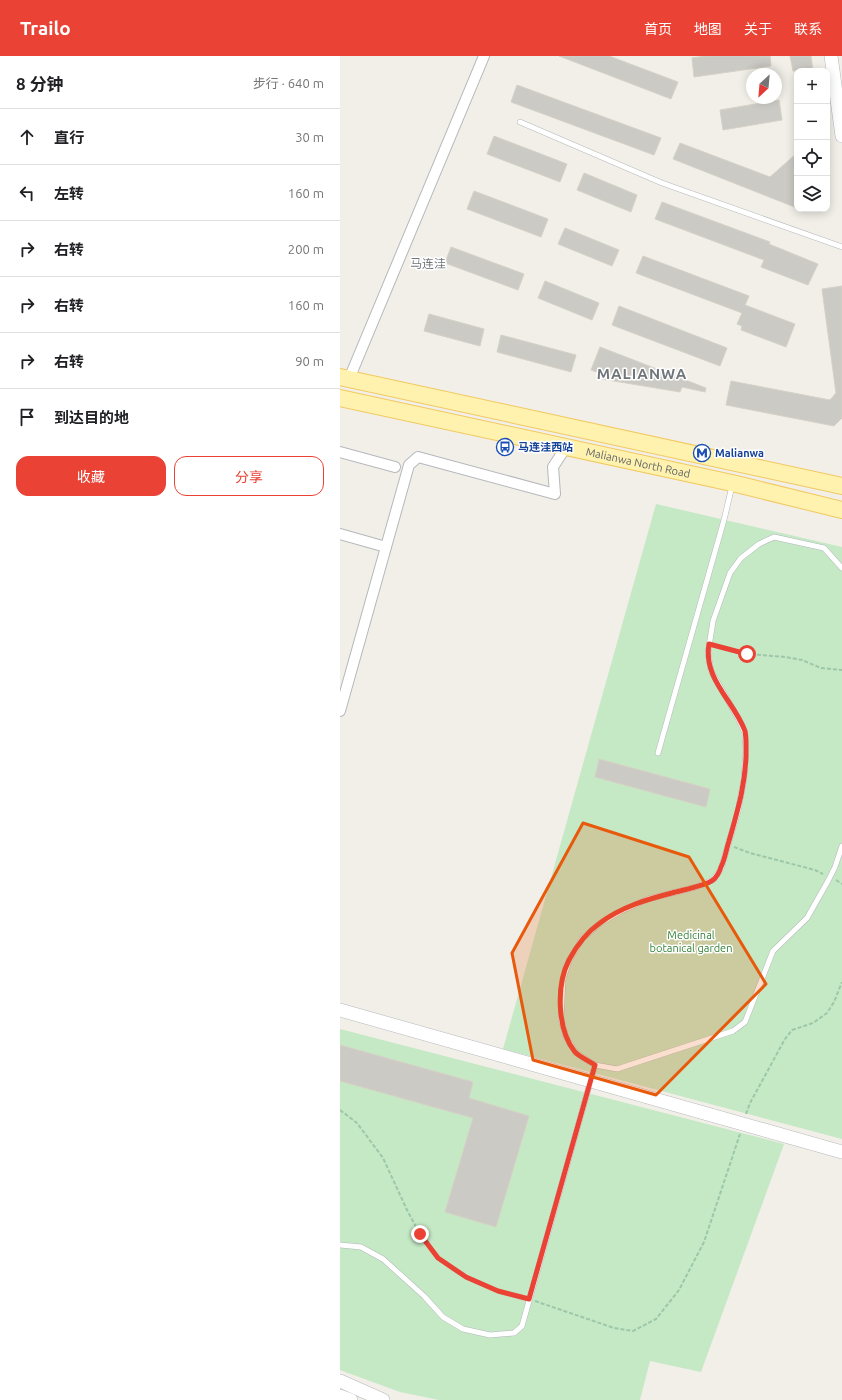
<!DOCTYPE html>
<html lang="zh">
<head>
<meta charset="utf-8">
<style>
	body { margin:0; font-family:Ubuntu,"Noto Sans SC",sans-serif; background:#f6f6f6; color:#202124 }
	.controls { position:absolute; right:12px; top:12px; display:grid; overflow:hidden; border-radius:8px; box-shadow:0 2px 10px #0003 }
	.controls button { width:36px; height:36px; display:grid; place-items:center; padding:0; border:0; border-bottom:1px solid #e0e0e0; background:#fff; color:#202124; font:20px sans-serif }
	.compass { position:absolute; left:406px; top:12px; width:36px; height:36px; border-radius:50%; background:#fff; box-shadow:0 2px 10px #0003; rotate:206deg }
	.stop { position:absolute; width:12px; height:12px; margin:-9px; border:3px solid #ea4335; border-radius:50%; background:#fff }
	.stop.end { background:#ea4335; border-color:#fff; box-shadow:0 1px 4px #0008 }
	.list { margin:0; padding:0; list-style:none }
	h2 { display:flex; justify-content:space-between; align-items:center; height:52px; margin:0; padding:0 16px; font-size:17px }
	h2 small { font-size:13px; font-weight:400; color:#757577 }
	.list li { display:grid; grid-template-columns:26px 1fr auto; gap:12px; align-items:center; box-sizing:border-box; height:56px; padding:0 16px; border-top:1px solid #e0e0e0 }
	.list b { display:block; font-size:15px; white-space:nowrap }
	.list em { font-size:13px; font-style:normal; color:#757577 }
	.actions { display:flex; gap:8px; padding:12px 16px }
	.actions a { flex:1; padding:9px 0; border:1px solid #ea4335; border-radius:12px; text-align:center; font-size:14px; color:#ea4335 }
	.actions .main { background:#ea4335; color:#fff }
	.icon { flex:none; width:22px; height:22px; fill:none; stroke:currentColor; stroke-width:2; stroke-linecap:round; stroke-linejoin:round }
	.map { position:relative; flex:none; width:502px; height:1344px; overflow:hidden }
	header { display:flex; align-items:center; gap:24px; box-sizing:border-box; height:56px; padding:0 20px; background:#ea4335; color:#fff }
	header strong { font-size:19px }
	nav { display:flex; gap:22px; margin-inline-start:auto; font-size:14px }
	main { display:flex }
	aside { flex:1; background:#fff }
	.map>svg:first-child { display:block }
	.green { fill:#c5e8c5 }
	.building { fill:#cccac5; stroke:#d6d1c6 }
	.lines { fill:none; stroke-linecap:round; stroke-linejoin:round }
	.service-casing { stroke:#b5b8bc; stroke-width:6 }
	.minor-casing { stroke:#b5b8bc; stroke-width:12 }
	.tertiary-casing { stroke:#b5b8bc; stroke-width:14 }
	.primary-casing { stroke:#f2c960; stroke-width:18 }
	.path { stroke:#9cc7a9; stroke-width:2; stroke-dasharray:4 2; stroke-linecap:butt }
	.service { stroke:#fff; stroke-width:5 }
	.minor { stroke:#fff; stroke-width:10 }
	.tertiary { stroke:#fff; stroke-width:13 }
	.primary { stroke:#fff2af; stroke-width:16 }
	.route { stroke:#ea4335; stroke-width:5 }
	.marked { fill:#e8590c; fill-opacity:0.2; stroke:#e8590c; stroke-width:3; stroke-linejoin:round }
	.labels { text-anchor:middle; stroke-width:3; stroke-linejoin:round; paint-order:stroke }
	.transit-label { font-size:11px; font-weight:bold; fill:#164399; stroke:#fff; text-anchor:start }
	.street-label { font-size:11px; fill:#5f6368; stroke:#fff }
	.park-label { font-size:11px; fill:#348238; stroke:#fff }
	.neighbourhood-label { font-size:12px; fill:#70757a; stroke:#fff }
	.district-label { font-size:15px; font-weight:bold; letter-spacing:1px; fill:#70757a; stroke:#fff }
</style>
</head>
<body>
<header>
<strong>Trailo</strong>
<nav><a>首页</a><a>地图</a><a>关于</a><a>联系</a></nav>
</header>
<main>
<aside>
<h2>8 分钟<small>步行 · 640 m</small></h2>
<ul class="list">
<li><svg class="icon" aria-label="ahead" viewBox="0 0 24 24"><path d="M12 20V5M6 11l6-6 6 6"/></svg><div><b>直行</b></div><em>30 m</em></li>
<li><svg class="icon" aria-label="left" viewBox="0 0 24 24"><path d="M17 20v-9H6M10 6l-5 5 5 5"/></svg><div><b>左转</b></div><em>160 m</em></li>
<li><svg class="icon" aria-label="right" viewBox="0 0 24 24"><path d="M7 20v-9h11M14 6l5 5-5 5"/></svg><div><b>右转</b></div><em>200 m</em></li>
<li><svg class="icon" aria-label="right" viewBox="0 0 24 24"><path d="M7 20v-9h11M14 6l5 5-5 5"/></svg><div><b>右转</b></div><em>160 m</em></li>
<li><svg class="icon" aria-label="right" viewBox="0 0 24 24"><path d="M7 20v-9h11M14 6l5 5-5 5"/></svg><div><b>右转</b></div><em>90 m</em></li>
<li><svg class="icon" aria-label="arrive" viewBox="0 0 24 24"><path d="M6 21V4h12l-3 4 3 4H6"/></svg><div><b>到达目的地</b></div></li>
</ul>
<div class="actions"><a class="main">收藏</a><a>分享</a></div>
</aside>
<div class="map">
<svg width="502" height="1344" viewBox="0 0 502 1344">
	<rect width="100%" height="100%" fill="#f1efe8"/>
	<g class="green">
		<path d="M316,448L502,491V1083L163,993Z"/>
		<path d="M0,973L444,1088L361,1316L310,1305L300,1344H99L60,1336L0,1314Z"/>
	</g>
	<g class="building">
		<path d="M219,0H269L338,26L331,43Z"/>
		<path d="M366,0H430L431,10L354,21L352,2Z"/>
		<path d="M450,0H471L473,15H453Z"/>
		<path d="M177,29L321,82L314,99L171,46Z"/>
		<path d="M439,44L442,64L383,74L380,54Z"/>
		<path d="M154,80L227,108L220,126L147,98Z"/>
		<path d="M340,87L430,121L457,97V152L333,103Z"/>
		<path d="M244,117L297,139L291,156L237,134Z"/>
		<path d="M134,135L208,163L201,181L127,153Z"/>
		<path d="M322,146L430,186L429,188L478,208L468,229L421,211L424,204L315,163Z"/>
		<path d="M225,172L279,194L272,210L218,188Z"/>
		<path d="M111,191L184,218L178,234L105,207Z"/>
		<path d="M303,200L409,240L405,249L455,268L446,291L401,274L402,270L397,268L402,257L296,217Z"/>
		<path d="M205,225L259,247L252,264L198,242Z"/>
		<path d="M502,230V362L494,370L386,349L391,325L490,344L496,337L482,233Z"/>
		<path d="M279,250L387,292L380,310L272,269Z"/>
		<path d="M89,258L144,273L140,290L84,275Z"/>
		<path d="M161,279L236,299L231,316L157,296Z"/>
		<path d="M260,291L366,332L365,336L342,331L340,336L262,323V318L251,314Z"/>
		<path d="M259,703L370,733L366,751L255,721Z"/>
		<path d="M0,989L133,1026L129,1042L189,1060L156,1171L105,1156L133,1062L0,1025Z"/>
	</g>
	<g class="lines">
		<g class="service-casing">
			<g id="service">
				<path d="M180,66L322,127L502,191"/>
				<path d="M502,512L484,492L434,481L419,488L401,502L390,517L373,565L368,597L371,615L398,662L405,677L406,695L404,723L398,755L381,813L373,824L356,831L308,843L281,855L260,867L242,883L229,905L223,923L221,963L226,981L236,997L255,1009L277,1013L393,975L405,966L433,895L467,862L488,825L495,811L502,790"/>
				<path d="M318,697L384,464L392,430"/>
				<path d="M0,1189L21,1191L43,1203L84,1240L103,1261L123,1273L150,1279L174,1277L182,1270L255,1009"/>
			</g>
		</g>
		<g class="minor-casing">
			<g id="minor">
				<path d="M9,323L144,0"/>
				<path d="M0,396L55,411"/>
				<path d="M0,478L46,491"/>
				<path d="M0,655L69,409L78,401L215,438L213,411L226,391"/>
			</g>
		</g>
		<g class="tertiary-casing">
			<g id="tertiary">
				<path d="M491,0L502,80"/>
				<path d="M0,954L502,1096"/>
				<path d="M0,1325L43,1344"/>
				<path d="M0,1340L11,1344"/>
			</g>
		</g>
		<g class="primary-casing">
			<g id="primary">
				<path d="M0,321L502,430"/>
				<path id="s1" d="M0,342L392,427L502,454"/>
			</g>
		</g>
		<g class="path">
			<path d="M376,590L407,598L446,601L462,604L481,612L502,614"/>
			<path d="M394,791L410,797L475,814L483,818"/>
			<path d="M496,824L502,828"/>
			<path d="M0,1054L17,1067L43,1102L68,1156L80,1178L98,1202L125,1221L158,1235L183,1242"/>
			<path d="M406,1058L410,1047L445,983L452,974L473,967L487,957L494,946L502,926"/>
			<path d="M195,1245L274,1272L293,1275L316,1263L339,1234L364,1186L400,1078"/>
		</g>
		<use href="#service" class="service"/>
		<use href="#minor" class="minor"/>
		<use href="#tertiary" class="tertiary"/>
		<use href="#primary" class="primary"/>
	</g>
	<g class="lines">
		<path class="route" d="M80,1178L98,1202L126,1221L158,1235L189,1243L255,1009C249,1005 240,1001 235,996C217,974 216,929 229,904C237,889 247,876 260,867C281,851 308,843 332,837C342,834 365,830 373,824C376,822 380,815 381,811C385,803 386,794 389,785C398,754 407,723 406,690C406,686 406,680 405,675C394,645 363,623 369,588L407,598"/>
	</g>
	<path class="marked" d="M243,767L349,801L426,928L316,1039L193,1004L172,897Z"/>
	<defs>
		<g id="bus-ring" transform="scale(0.9)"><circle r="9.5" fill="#fff" stroke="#1a4fb4" stroke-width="1.5"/><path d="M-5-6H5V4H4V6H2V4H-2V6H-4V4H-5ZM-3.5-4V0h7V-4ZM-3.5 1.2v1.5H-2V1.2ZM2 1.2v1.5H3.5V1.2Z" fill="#1a4fb4"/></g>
		<g id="metro-ring" transform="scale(0.9)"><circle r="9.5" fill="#fff" stroke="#1a4fb4" stroke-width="1.5"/><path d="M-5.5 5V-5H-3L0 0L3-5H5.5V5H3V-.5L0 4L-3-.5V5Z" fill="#1a4fb4"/></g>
	</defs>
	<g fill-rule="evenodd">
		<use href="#bus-ring" x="165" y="391"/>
		<use href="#metro-ring" x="362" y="397"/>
	</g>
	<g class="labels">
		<g class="transit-label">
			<text x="178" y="395">马连洼西站</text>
			<text x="375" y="401">Malianwa</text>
		</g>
		<g class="street-label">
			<text dy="4" stroke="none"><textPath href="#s1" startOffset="305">Malianwa North Road</textPath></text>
		</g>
		<g class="park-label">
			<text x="351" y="883">Medicinal<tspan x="351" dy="13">botanical garden</tspan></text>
		</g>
		<g class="neighbourhood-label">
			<text x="88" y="212">马连洼</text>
		</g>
		<g class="district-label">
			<text x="302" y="323">MALIANWA</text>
		</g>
	</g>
</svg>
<div class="controls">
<button>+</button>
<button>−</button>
<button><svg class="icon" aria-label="locate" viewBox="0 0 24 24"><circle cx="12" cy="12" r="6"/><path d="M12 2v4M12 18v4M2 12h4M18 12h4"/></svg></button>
<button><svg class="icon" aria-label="layers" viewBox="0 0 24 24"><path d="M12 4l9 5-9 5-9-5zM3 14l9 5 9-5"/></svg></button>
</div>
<svg class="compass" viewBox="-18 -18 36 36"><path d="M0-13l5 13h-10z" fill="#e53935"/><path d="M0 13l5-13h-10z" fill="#757577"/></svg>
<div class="stop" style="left:407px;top:598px"></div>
<div class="stop end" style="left:80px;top:1178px"></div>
</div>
</main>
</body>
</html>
